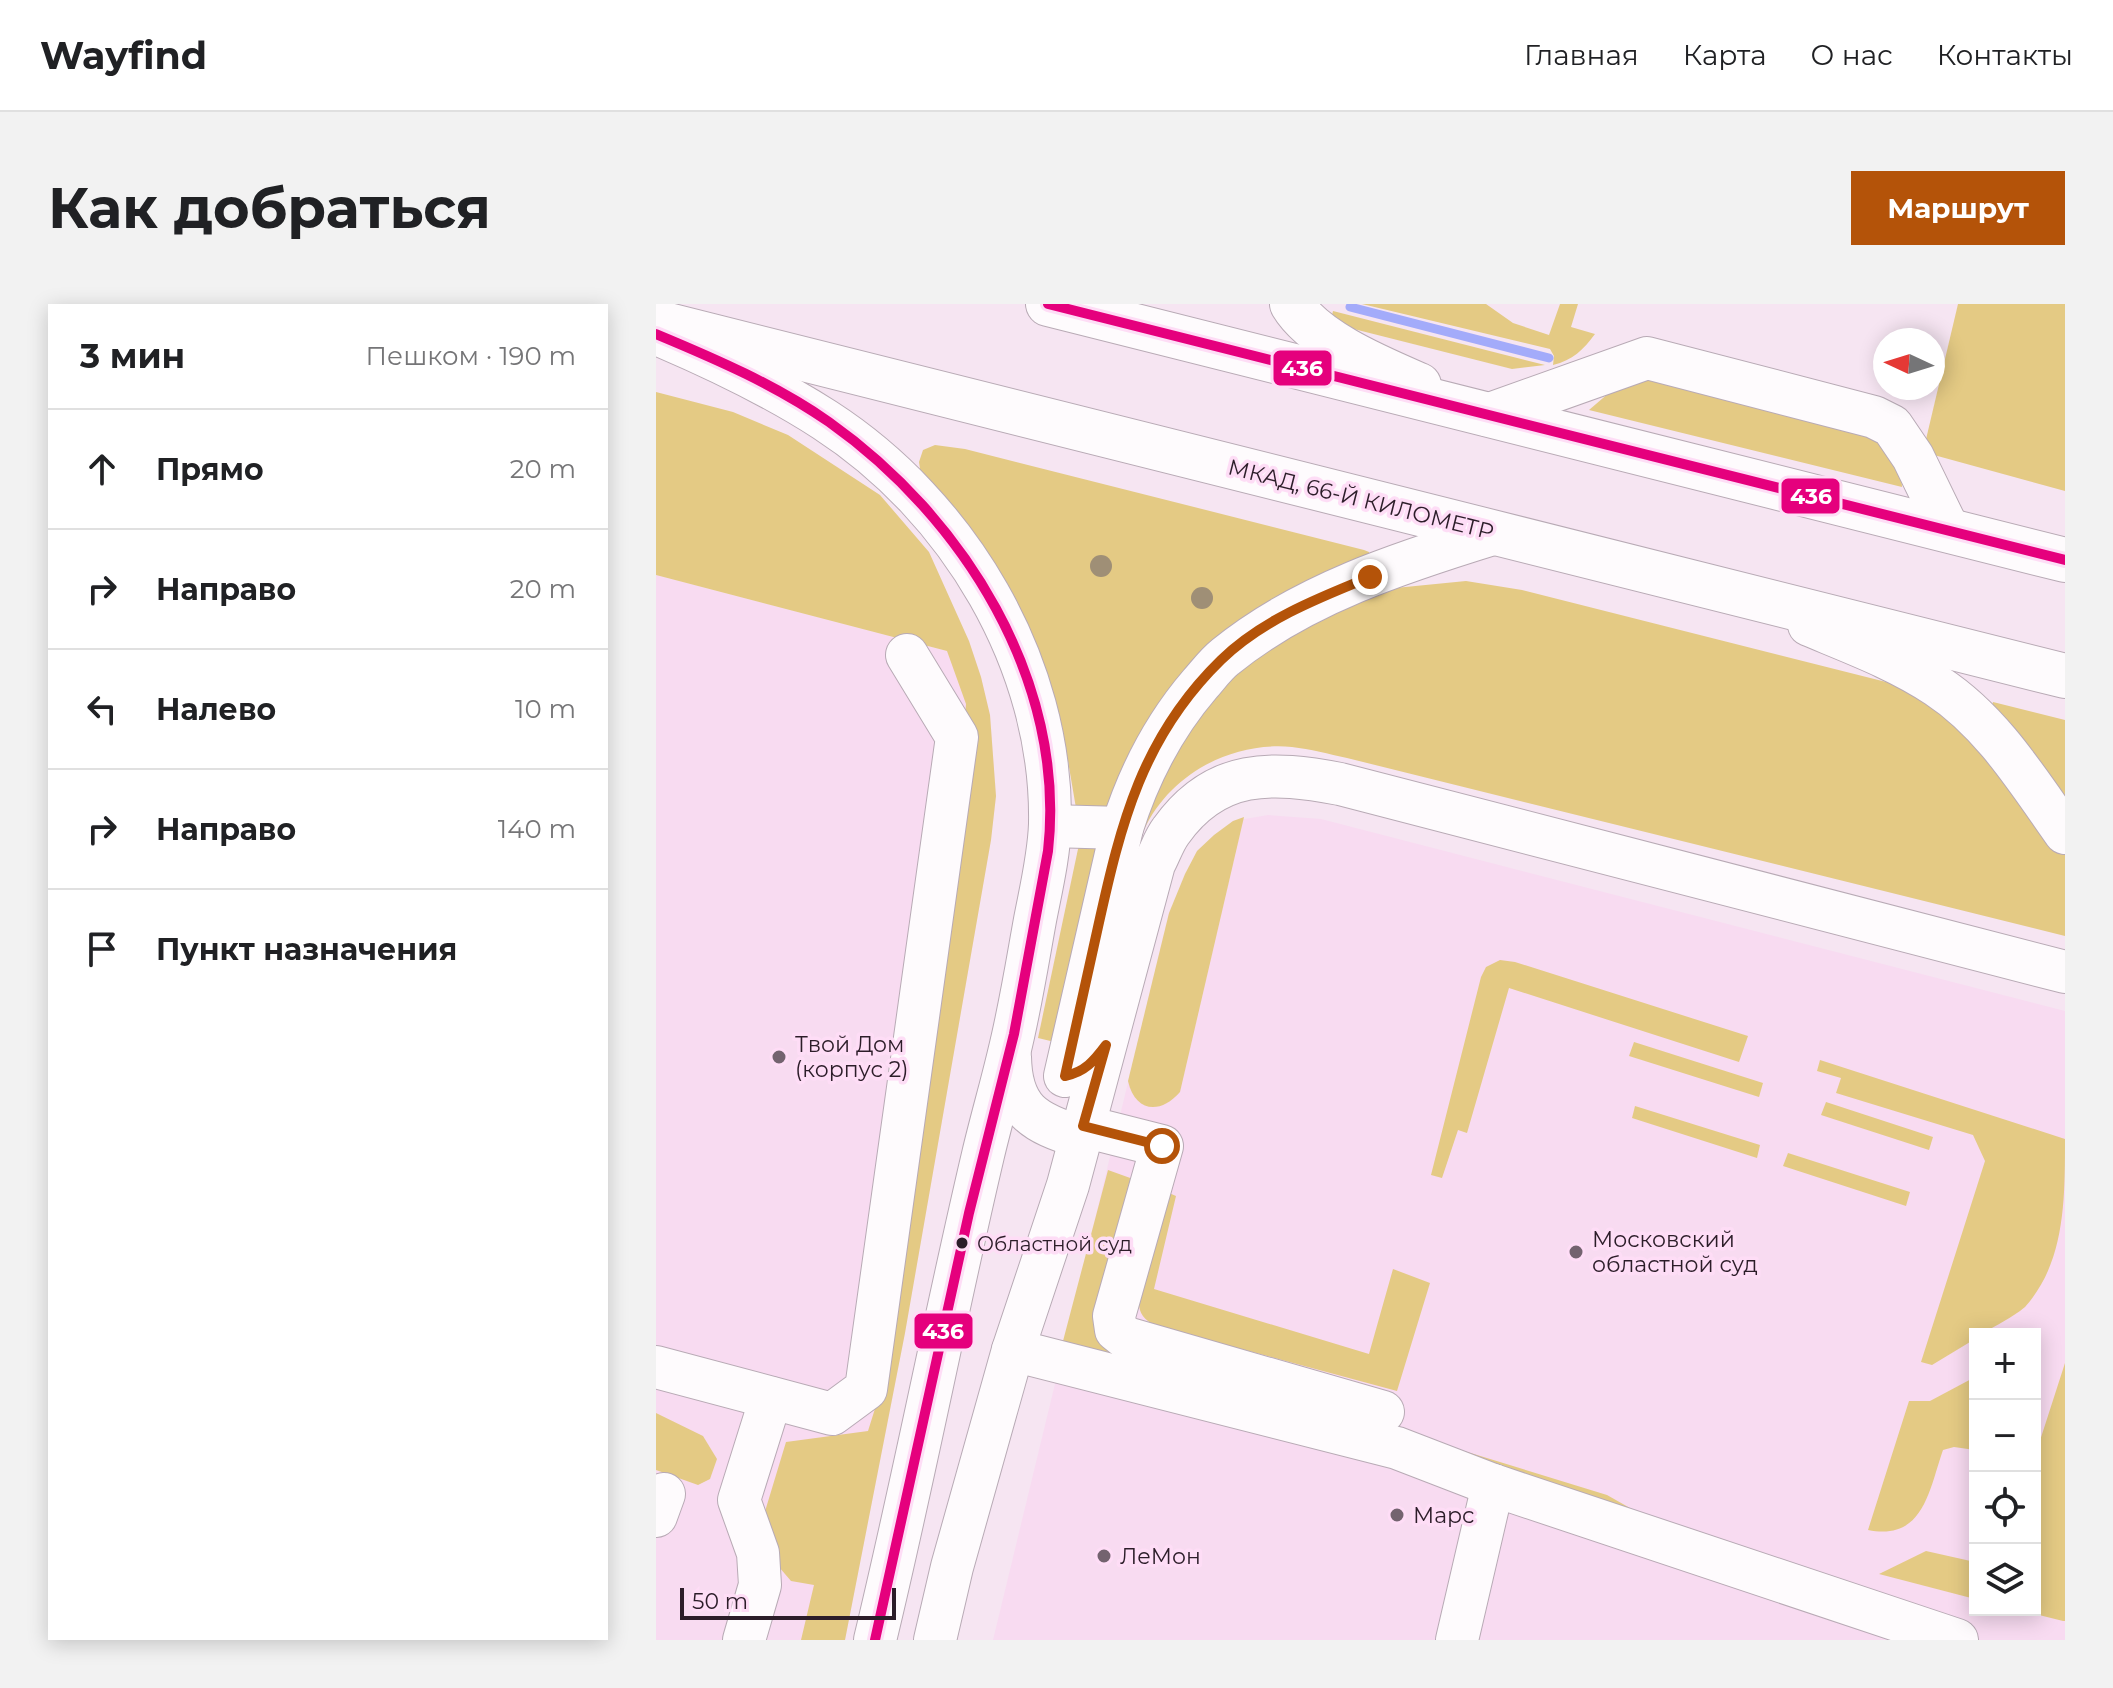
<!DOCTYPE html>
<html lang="ru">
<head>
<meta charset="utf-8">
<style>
	body { margin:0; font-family:Montserrat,sans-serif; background:#f2f2f2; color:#202124 }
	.controls { position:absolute; right:24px; bottom:24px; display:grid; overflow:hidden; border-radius:0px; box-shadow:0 4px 20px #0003 }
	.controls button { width:72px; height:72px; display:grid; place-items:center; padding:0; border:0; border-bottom:2px solid #e0e0e0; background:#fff; color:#202124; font:40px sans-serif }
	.compass { position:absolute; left:1217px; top:24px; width:72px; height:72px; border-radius:50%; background:#fff; box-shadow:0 4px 20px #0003; rotate:274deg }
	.scale { position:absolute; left:24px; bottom:20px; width:216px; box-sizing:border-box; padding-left:8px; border:4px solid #2c1d29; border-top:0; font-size:22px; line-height:28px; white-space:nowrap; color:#2c1d29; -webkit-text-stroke:6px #feddf6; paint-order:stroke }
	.stop { position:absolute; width:24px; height:24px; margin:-18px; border:6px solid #b45309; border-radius:50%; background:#fff }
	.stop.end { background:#b45309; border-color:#fff; box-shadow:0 2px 8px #0008 }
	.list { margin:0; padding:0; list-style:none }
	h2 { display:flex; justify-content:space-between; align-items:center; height:104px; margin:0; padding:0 32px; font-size:34px }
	h2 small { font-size:26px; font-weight:400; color:#757577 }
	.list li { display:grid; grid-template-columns:52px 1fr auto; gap:24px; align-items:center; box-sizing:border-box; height:120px; padding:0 32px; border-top:2px solid #e0e0e0 }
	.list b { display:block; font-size:30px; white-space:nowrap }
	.list em { font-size:26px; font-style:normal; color:#757577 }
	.icon { flex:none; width:44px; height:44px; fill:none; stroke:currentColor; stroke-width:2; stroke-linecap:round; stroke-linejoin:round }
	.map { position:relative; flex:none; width:1409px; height:1336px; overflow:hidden; border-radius:0px }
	header { display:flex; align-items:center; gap:48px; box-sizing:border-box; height:112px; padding:0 40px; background:#fff; border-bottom:2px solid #e0e0e0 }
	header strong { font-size:38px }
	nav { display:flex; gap:44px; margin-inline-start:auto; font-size:28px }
	.intro { display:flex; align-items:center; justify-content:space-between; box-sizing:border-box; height:192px; padding:0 48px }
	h1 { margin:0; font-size:56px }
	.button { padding:20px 36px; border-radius:0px; background:#b45309; color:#fff; font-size:28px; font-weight:700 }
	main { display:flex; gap:48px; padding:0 48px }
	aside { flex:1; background:#fff; border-radius:0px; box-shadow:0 4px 20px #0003 }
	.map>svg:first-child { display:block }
	.built { fill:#f8dbf1; fill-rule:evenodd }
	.green { fill:#e4ca84 }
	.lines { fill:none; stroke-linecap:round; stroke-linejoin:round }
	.stream { stroke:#a3abfa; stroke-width:9 }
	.minor-casing { stroke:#b8aab5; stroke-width:44 }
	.major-casing { stroke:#b8aab5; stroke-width:46 }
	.highway-casing { stroke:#b8aab5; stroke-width:46 }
	.minor { stroke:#fefbfd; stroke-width:42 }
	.major { stroke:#fefbfd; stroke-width:44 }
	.highway { stroke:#fefbfd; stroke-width:44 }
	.bus-1-casing { stroke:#feddf6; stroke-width:16 }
	.bus-1 { stroke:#e5007d; stroke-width:10 }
	.tree { fill:#9f8f76 }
	.route { stroke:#b45309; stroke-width:10 }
	.poi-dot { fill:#73636f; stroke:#feddf6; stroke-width:3 }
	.bus-dot { fill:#2c1d29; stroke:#feddf6; stroke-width:3 }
	.labels { text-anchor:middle; stroke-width:7; stroke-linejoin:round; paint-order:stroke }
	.bus-label { font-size:20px; fill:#2c1d29; stroke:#feddf6; text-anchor:start }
	.street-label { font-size:22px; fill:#2c1d29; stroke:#feddf6 }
	.poi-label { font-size:22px; fill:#2c1d29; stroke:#feddf6; text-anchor:start }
	.line-badge { stroke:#feddf6; stroke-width:3 }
	.badge-label { font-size:22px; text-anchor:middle; font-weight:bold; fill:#fff }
</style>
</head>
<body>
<header>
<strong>Wayfind</strong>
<nav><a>Главная</a><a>Карта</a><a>О нас</a><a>Контакты</a></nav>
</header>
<div class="intro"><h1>Как добраться</h1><a class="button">Маршрут</a></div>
<main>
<aside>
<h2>3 мин<small>Пешком · 190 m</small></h2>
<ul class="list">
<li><svg class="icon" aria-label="ahead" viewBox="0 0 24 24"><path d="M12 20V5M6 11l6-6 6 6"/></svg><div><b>Прямо</b></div><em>20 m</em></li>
<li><svg class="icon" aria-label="right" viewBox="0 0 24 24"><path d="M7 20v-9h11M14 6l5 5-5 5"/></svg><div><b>Направо</b></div><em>20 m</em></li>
<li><svg class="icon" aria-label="left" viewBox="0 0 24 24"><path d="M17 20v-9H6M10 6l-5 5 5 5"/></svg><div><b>Налево</b></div><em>10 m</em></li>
<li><svg class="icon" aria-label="right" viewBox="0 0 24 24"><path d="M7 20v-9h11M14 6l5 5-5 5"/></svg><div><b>Направо</b></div><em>140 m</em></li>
<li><svg class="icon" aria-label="arrive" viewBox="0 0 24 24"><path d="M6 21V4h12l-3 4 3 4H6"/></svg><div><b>Пункт назначения</b></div></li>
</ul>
</aside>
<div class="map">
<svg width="1409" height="1336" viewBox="0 0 1409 1336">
	<rect width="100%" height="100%" fill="#f6e5f2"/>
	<g class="built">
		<path d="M0,271L291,347L313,337L325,373L334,411L340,492L335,536L249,1029L189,1336H0Z"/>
		<path d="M612,511L665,515L1409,707V1336H337L513,609L541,547L577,517ZM1319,1030H1379V1306H1319Z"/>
	</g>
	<g class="green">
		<path d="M706,0H830L857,19L893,31L904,0H922L915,23L939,30C927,46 917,56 897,61L898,52L894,45Z"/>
		<path d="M1302,0H1409V187L1267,148Z"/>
		<path d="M677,7L889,61L856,65L674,19Z"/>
		<path d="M983,74L1228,137L1244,151L1246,183L933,106L968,76Z"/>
		<path d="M0,88L77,108L132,131L224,191L273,248L313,337L325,373L334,411L340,492L335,536L249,1029L189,1336H145L158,1281L135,1277L123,1263L107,1214L130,1138L212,1127L228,1076L299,531L310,400L291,347L0,271Z"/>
		<path d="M279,141L309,145L708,246L713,248V256L648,284L460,506L420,504L406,422L396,390L265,171L263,158L267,146Z"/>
		<path d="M810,277L866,286L1250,383L1285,399L1409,544V632L691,454C673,450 654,445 636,443C575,437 513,471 488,526L478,522L488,492L574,365L719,286Z"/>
		<path d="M1337,398L1409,416V504L1335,405Z"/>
		<path d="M588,513L524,788C504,811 479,808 472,777L513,609L529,570L541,547L558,531L577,517Z"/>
		<path d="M443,536L407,740L382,734L422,545L426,538Z"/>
		<path d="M844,656L859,658L1092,732L1083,758L853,684L811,829L802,826L786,874L775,871L825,673L830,663Z"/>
		<path d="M978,738L1107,779L1103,793L973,752Z"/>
		<path d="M1164,756L1409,835C1409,897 1409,958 1369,1003C1356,1014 1340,1021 1326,1030H1319V1035L1276,1061L1265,1058L1329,857L1317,831L1180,789L1185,774L1161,767Z"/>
		<path d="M1170,798L1277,833L1273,846L1165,811Z"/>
		<path d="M979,802L1104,841L1101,854L976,814Z"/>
		<path d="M1132,849L1254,888L1250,902L1127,862Z"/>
		<path d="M452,866L477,875L440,1034L951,1191L1004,1221L407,1037Z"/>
		<path d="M506,886L520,892L498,985L713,1050L737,965L774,979L741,1087L500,1022C487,1015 482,1009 483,994Z"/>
		<path d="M1409,1059V1317H1407L1363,1306H1379V1152Z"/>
		<path d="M1319,1073V1146L1298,1143L1287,1146C1273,1186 1268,1237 1212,1226L1253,1097H1274Z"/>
		<path d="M0,1109L47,1132L61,1155L54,1175L42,1181L0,1166Z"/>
		<path d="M1270,1247L1319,1258V1295L1223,1270Z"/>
	</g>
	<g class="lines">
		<path class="stream" d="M694,3L893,54"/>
		<g class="minor-casing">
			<g id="minor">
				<path d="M8,33C64,57 118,83 169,116C302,202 397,359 394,520C393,552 385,585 379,616C371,660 364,705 353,749C345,783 335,817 327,851C289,1012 258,1175 219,1336"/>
				<path d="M831,111L991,54L1218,113L1236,122L1257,153L1293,227"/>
				<path d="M1153,321C1196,339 1242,356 1281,382C1336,418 1372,477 1409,529"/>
				<path d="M394,522L466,524"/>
				<path d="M354,753C355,806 378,819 424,833"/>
				<path d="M409,772L466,524C483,470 507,423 544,380C552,371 560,360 569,353C646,290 746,258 840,229"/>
				<path d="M427,822L506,842L458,1012L460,1026L470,1034L727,1108"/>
				<path d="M357,1046L741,1144L837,1181L1301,1336"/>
				<path d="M0,1063L176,1110L210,1085L301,433L251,351"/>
				<path d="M0,1212L8,1190"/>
				<path d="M88,1336L104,1281L102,1249L83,1196L115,1094"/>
				<path d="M279,1336L296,1263L357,1046L412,881L498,560C504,549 508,536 515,527C560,464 616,467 684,480L1409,668"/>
				<path d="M801,1336L837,1181"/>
			</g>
		</g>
		<g class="major-casing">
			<path id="major" d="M636,0C658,37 724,64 763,81"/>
		</g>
		<g class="highway-casing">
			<g id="highway">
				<path d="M392,0L1409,256"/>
				<path d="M0,18L1409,372"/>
			</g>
		</g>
		<use href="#minor" class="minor"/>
		<use href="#major" class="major"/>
		<use href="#highway" class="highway"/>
		<g class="bus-1-casing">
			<g id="bus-1">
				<path d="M392,0L1409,256"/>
				<path d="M0,30C60,55 120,81 173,118C307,213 411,377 392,547L358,730L313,909L219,1336"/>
			</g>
		</g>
		<use href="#bus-1" class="bus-1"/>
	</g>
	<g class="tree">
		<circle cx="445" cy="262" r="11"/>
		<circle cx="546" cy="294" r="11"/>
	</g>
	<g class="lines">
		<path class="route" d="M506,842L427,822L450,741C438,757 429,768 409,772C420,723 431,673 442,623C465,519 486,433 565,356C606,316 662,294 714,273"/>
	</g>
	<g class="poi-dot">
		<circle cx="123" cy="753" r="8"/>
		<circle cx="920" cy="948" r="8"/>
		<circle cx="741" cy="1211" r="8"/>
		<circle cx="448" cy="1252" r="8"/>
	</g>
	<circle class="bus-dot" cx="306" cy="939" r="7"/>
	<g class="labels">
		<g class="bus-label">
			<text x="321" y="947">Областной суд</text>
		</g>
		<g class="street-label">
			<text transform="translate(705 195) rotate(14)" y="8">МКАД, 66-Й КИЛОМЕТР</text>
		</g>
		<g class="poi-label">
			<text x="139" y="748">Твой Дом<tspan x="139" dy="25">(корпус 2)</tspan></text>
			<text x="936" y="943">Московский<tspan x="936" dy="25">областной суд</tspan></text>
			<text x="757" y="1219">Марс</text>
			<text x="464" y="1260">ЛеМон</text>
		</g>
	</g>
	<g class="line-badge">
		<rect x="616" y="45" width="61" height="38" rx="8" fill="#e5007d"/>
		<rect x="1124" y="173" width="61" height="38" rx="8" fill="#e5007d"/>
		<rect x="257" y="1008" width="61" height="38" rx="8" fill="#e5007d"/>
	</g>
	<g class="badge-label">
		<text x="646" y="72">436</text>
		<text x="1155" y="200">436</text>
		<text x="287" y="1035">436</text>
	</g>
</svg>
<div class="controls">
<button>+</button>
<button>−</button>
<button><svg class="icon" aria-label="locate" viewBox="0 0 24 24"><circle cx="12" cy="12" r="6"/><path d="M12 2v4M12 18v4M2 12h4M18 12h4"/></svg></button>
<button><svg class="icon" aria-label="layers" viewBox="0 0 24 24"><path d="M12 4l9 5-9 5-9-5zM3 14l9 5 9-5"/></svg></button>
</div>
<svg class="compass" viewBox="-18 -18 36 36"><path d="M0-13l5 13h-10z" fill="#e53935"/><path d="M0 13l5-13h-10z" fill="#757577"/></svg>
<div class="scale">50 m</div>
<div class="stop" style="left:506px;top:842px"></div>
<div class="stop end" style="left:714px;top:273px"></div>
</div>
</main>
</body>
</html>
